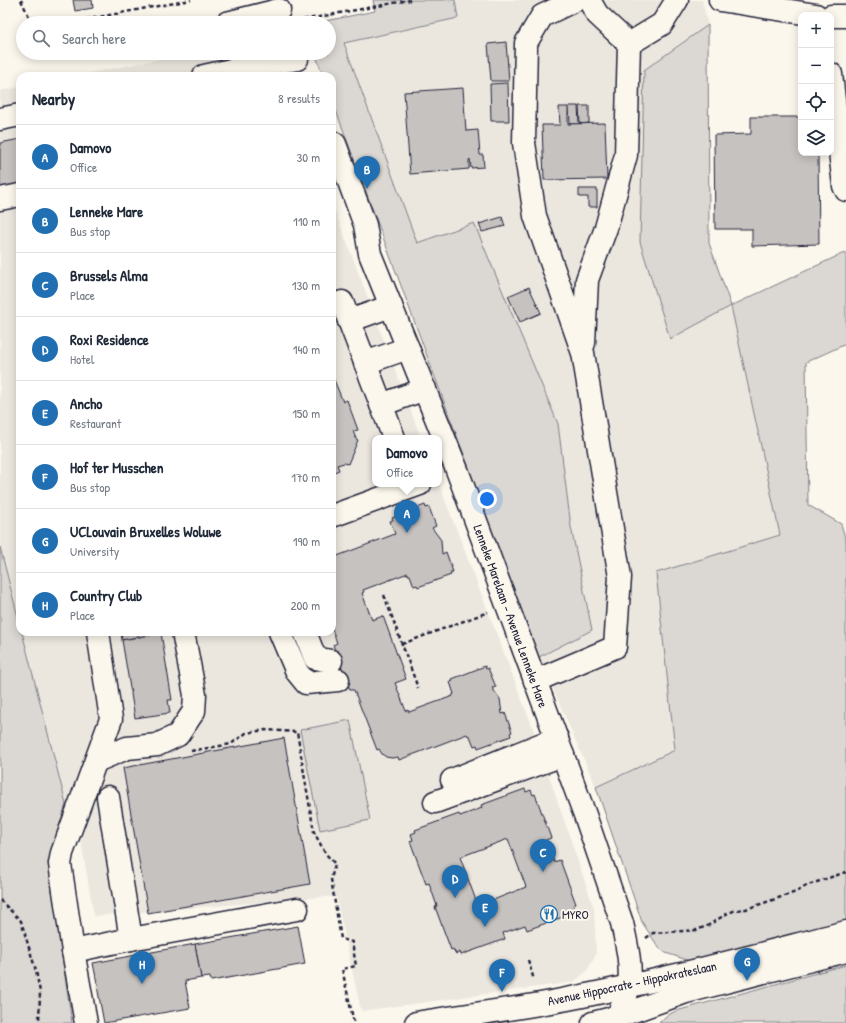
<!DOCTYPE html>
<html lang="en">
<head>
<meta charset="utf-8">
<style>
	body { margin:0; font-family:"Patrick Hand",sans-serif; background:#f2f2f3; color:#1f2937 }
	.controls { position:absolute; right:12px; top:12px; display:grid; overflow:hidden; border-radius:8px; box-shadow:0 2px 10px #0003 }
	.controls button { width:36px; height:36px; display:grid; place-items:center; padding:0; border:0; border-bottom:1px solid #e0e1e3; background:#fff; color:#1f2937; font:20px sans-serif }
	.you { position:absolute; left:487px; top:499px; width:14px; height:14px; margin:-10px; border:3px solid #fff; border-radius:50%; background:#1a73e8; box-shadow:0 0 0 6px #1a73e833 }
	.badge { display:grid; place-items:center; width:26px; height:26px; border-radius:50%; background:#1f6fb2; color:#fff; font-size:13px; font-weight:700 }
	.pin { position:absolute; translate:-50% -33px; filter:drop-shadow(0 1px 2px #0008) }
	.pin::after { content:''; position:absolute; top:21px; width:14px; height:12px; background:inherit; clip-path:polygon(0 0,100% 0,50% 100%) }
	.popup { position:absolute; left:372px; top:435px; width:70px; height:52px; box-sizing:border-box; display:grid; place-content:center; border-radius:8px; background:#fff; filter:drop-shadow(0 1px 3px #0005); font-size:13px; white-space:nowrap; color:#747a83 }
	.popup b { font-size:15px; color:#1f2937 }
	.popup::after { content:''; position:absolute; left:50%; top:100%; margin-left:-8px; border:8px solid transparent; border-top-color:#fff }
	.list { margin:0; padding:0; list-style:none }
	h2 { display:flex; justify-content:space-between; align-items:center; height:52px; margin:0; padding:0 16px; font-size:17px }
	h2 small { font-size:13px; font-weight:400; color:#747a83 }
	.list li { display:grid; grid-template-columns:26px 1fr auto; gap:12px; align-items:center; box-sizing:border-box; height:64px; padding:0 16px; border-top:1px solid #e0e1e3 }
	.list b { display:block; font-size:15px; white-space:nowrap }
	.list p { margin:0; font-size:13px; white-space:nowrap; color:#747a83 }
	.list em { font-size:13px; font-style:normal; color:#747a83 }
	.icon { flex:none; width:22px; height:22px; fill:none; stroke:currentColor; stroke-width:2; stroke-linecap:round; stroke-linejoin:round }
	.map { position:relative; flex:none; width:846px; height:1023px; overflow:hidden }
	.search { position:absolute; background:#fff; box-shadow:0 2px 10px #0003; left:16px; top:16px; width:320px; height:44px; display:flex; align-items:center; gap:10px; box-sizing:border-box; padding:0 14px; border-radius:22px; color:#747a83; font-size:15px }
	.panel { position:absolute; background:#fff; box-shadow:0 2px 10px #0003; left:16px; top:72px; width:320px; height:564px; border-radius:12px }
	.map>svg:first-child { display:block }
	.built { fill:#ebe7df }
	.green { fill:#dbd8d3; stroke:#7e7d87 }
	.building { fill:#c6c2c0; stroke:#22223b; fill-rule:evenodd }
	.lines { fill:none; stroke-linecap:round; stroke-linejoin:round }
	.minor-casing { stroke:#22223b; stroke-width:25 }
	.path { stroke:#22223b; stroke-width:2.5; stroke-dasharray:4 3; stroke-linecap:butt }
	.minor { stroke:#fbf7ec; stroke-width:22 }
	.labels { text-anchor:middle; stroke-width:4; stroke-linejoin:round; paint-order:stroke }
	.street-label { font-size:13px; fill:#22223b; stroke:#fbf7ec }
	.poi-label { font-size:13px; fill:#22223b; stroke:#fbf7ec; text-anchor:start }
</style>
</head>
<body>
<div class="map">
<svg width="846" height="1023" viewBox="0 0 846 1023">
	<rect width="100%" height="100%" fill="#fbf7ec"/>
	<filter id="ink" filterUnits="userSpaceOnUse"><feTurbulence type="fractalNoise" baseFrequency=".025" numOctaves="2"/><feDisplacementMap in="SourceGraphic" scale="8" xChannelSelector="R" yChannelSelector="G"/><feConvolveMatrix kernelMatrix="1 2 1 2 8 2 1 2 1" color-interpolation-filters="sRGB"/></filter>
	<g filter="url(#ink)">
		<g class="built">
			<path d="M455,0H702L708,25L644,70L731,306L780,535L656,573L675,750L596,787L539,657L592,630L571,527L558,424L417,243L344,43L458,18Z"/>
			<path d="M190,53H277L285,76H75Z"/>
			<path d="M20,87V625L0,547V91Z"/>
			<path d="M332,203L421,438H375V484H439L532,726L594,908L596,954L587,971L574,982L361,1011L336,896L94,916L81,841L66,804L22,632H332Z"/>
		</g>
		<g class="green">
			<path d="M373,0H455L458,18L344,43L417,243L474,223L558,424L571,527L592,630L539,657L332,100V76H323L315,53H329V23H315L375,11Z"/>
			<path d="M708,25L709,243L731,306L846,252V344L806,362L808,505L841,524L846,541V927L693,962L666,953L659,948L642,922L596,787L675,750L656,573L780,535L731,306L670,339L640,242L644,70Z"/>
			<path d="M0,547L20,625V632H22L66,804L48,862L72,1023H0Z"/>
			<path d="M350,720L370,820L320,830L300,730Z"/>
			<path d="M846,965V1023H659L666,1016L676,1011Z"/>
		</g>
		<g class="building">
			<path d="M73,0H92L93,8L75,11Z"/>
			<path d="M506,42L509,81H491L488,44Z"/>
			<path d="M508,83L509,121H491L490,84Z"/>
			<path d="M463,88L466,131L478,130L480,155H483L484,167L471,168L470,159L469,160V169L410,174L404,92Z"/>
			<path d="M569,106H578L579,124H570Z"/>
			<path d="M579,106H589V123L580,124Z"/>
			<path d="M559,107H568V124L605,123L607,179L544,180L542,125H560Z"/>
			<path d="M751,117H801V153H818L819,244L752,246V229H715L714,135L751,134Z"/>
			<path d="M20,139V186L0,190V143Z"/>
			<path d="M579,189H597V207H588V197H579Z"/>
			<path d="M502,217L505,226L482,232L479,224Z"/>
			<path d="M529,287L541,313L520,322L508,296Z"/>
			<path d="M332,375L343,402L347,400L358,430L353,431L356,439L358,440L348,464L344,463L337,465L339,470L332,473Z"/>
			<path d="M425,505L426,508L429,507L436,526L432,528L441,540L442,554L446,552L453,572H450L451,575L418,587L417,585L414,586L410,575H408V573L363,590L364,592L362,593L372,620L383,616L406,679L395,683L406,711L408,710L409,712L453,696V694H454L450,682L453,681L452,679L485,666L486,669L488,668L496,687L492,688L500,699L502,714L505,713L512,732L510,733L511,736L478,748L477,745L474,746L470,736H468L467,734L399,760L398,757L392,758L386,757L382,754L379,749L377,750L354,690H350L333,645L337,643L332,629V558L395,534L390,521L393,520L392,518Z"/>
			<path d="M121,632H160L161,633L122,640Z"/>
			<path d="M161,633L172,700H168L170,713L135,718L122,640Z"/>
			<path d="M284,738L310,884L148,913L123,768Z"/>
			<path d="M525,789L526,792L531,790L533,795L535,794L551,838L546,840L554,862L560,860L576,904L573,905L575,909L570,912L571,914L527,930L525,925L503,933L505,939L461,955L460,952L456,954L453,949L451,950L435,907L437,906L429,883L426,884L410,841L413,840L411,834L416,832L415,830L459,814L460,816L482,808L481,805ZM508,839L526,887L478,906L460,857Z"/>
			<path d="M298,926L305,964L211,981L210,977L201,978L195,944Z"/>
			<path d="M195,944L201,978L185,981L190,1008L104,1023L97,986L98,985V983H97L93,963Z"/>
		</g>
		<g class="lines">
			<g class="minor-casing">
				<g id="minor">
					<path d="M720,0L816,15"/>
					<path d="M831,16H846"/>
					<path d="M227,23L279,10"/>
					<path d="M629,44L662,24L677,0"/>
					<path d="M831,74L844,186L846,190"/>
					<path d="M204,76L250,66L297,59"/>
					<path d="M0,119L20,115"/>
					<path d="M332,142L335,144L365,225L370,254L457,470L585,815L622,923C626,942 632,965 629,985C627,996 619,1013 614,1023"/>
					<path d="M0,199L20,195"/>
					<path d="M342,302L394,438"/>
					<path d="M349,321L391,306"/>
					<path d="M584,343L587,280L606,228L626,155L629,44L597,14L589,0"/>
					<path d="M365,363L408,348"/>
					<path d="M381,405L425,389"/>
					<path d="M332,516L420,484"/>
					<path d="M280,632L297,672L306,683L338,680"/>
					<path d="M305,632L315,658L331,661"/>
					<path d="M535,681L615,647L620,577L583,353L535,216L524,143L526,43L542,16L575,0"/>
					<path d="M96,761L127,748L157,745L178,735L194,711L195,695L183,632"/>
					<path d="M452,780L557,738"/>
					<path d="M108,797L131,939"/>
					<path d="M435,802L563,755"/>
					<path d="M73,951L131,939L297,909"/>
					<path d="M86,1023L73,951L60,864L62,853L111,719L98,632"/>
					<path d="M416,1023C461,1016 506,1010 551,1002C650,984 748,957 846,932"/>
					<path d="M593,1023L617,1017L686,992L846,951"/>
				</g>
			</g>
			<g class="path">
				<path d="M21,0L32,23"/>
				<path d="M297,21L410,0"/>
				<path d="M66,23L191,0"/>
				<path d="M384,595L418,688"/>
				<path d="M402,644L488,612"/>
				<path d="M191,751L231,744L246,733L265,730L297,732L314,832L325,853L335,864L331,879L341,939L352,942L356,966L342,969L354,1023"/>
				<path d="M0,900L21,921L36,971L40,992L39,1023"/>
				<path d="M646,938L653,933L697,930L709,925L726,914L736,910L746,909L796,892L808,885L846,872"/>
				<path d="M528,960L534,980"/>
			</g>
			<use href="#minor" class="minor"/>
		</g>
	</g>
	<defs>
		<g id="restaurant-ring" transform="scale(0.9)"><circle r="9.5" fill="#fbf7ec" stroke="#1f6fb2" stroke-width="1.5"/><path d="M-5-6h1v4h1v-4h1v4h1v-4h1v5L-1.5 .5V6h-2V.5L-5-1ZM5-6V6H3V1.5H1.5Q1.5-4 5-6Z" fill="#1f6fb2"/></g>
	</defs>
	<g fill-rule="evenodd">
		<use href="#restaurant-ring" x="549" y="914"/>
	</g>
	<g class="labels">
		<g class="street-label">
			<text transform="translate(511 616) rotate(70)" y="5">Lenneke Marelaan - Avenue Lenneke Mare</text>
			<text transform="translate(632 983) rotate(-12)" y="5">Avenue Hippocrate - Hippokrateslaan</text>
		</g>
		<g class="poi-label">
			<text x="562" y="919">MYRO</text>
		</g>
	</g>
</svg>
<div class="controls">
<button>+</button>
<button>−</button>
<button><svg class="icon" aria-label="locate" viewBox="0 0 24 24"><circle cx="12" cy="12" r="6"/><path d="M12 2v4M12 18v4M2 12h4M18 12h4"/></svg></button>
<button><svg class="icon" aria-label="layers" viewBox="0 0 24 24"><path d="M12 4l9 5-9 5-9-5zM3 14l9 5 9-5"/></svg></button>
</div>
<div class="you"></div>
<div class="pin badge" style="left:407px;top:533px">A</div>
<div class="popup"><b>Damovo</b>Office</div>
<div class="pin badge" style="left:367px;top:189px">B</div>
<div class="pin badge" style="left:543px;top:872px">C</div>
<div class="pin badge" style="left:455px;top:898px">D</div>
<div class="pin badge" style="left:485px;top:927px">E</div>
<div class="pin badge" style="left:502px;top:992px">F</div>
<div class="pin badge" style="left:747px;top:981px">G</div>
<div class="pin badge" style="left:142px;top:984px">H</div>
<div class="search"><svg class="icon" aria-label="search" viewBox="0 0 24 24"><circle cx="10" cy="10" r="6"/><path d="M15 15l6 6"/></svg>Search here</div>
<section class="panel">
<h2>Nearby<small>8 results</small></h2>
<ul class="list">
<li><span class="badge">A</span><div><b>Damovo</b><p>Office</p></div><em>30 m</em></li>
<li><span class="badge">B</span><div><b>Lenneke Mare</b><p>Bus stop</p></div><em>110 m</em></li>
<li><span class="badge">C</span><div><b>Brussels Alma</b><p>Place</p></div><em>130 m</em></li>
<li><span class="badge">D</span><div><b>Roxi Residence</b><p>Hotel</p></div><em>140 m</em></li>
<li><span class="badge">E</span><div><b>Ancho</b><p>Restaurant</p></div><em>150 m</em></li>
<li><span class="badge">F</span><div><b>Hof ter Musschen</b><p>Bus stop</p></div><em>170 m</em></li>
<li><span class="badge">G</span><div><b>UCLouvain Bruxelles Woluwe</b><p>University</p></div><em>190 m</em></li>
<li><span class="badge">H</span><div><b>Country Club</b><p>Place</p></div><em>200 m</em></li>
</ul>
</section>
</div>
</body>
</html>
